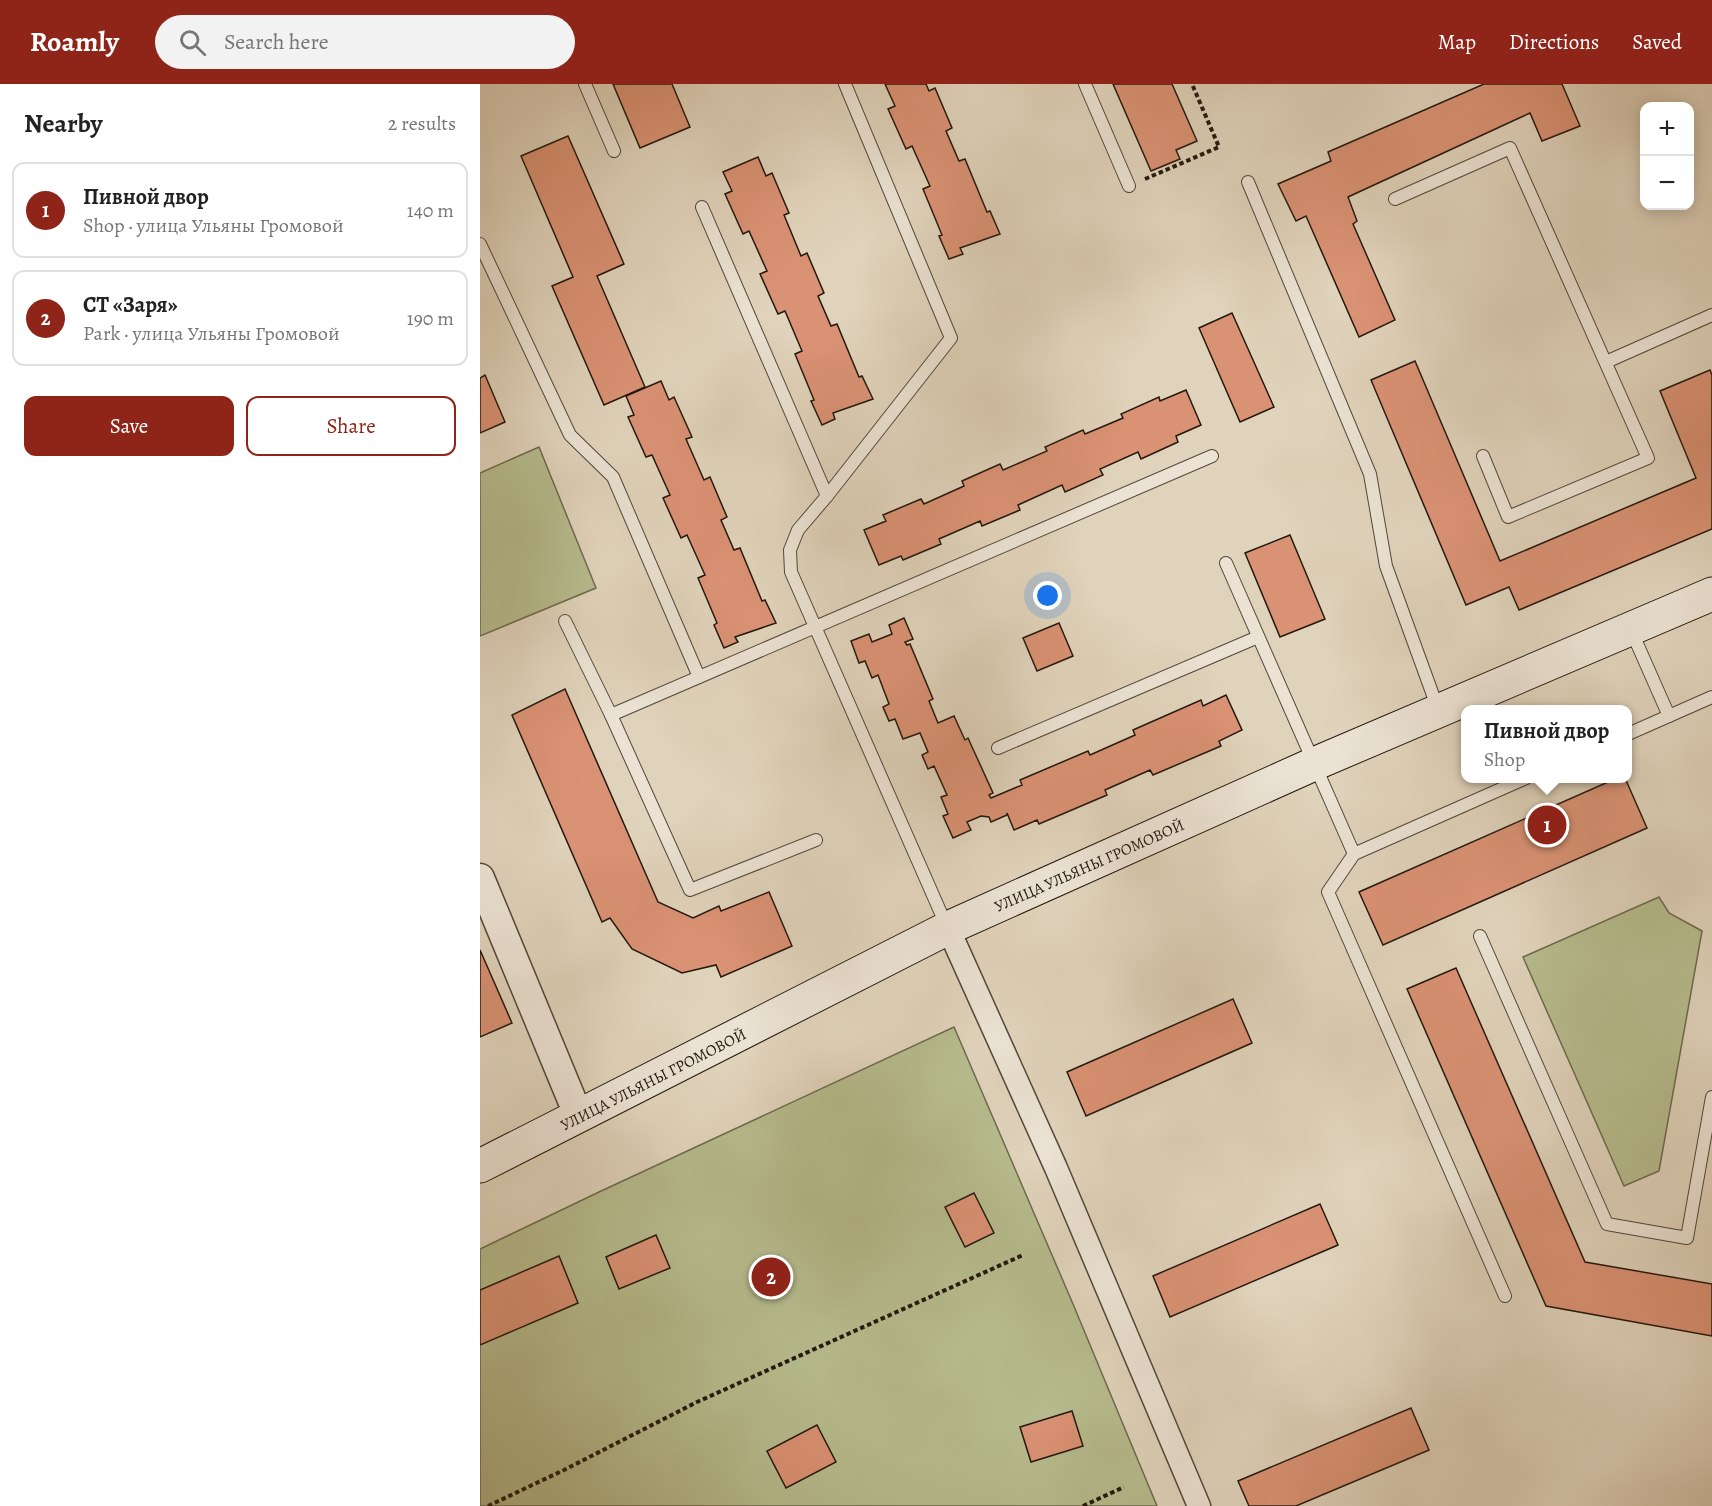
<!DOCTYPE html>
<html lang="en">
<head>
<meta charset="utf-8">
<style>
	body { margin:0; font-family:Alegreya,serif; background:#f2f2f2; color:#222 }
	.controls { position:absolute; right:18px; top:18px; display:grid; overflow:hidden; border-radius:12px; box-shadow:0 3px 15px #0003 }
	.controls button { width:54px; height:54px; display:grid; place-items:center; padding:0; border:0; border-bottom:2px solid #e0e0e0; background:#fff; color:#222; font:30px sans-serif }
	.you { position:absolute; left:568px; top:512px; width:21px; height:21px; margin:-15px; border:4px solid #fff; border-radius:50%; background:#1a73e8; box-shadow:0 0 0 9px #1a73e833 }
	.badge { display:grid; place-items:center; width:39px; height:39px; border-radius:50%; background:#8f2418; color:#fff; font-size:20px; font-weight:700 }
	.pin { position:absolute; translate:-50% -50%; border:3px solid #fff; box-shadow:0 2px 6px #0006 }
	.popup { position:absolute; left:981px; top:621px; width:171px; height:78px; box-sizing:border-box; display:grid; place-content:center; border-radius:12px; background:#fff; filter:drop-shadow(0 2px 4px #0005); font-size:20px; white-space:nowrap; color:#767676 }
	.popup b { font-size:22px; color:#222 }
	.popup::after { content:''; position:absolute; left:50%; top:100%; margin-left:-12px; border:12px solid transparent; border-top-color:#fff }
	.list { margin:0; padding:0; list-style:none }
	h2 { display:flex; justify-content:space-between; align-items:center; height:78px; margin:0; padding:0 24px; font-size:26px }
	h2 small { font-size:20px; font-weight:400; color:#767676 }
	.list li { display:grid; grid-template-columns:39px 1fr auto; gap:18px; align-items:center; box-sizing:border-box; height:96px; margin:0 12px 12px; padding:0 12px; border:2px solid #e0e0e0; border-radius:12px }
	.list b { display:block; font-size:22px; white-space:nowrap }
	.list p { margin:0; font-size:20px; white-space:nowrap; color:#767676 }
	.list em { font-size:20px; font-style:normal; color:#767676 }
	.actions { display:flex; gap:12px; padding:18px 24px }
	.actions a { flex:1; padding:14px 0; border:2px solid #8f2418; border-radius:12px; text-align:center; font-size:21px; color:#8f2418 }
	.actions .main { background:#8f2418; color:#fff }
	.icon { flex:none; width:33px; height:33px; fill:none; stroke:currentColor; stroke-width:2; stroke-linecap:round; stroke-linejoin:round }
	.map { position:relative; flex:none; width:1232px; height:1422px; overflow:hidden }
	header { display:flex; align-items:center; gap:36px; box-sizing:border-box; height:84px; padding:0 30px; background:#8f2418; color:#fff }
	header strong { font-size:28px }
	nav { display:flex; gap:33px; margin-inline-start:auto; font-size:21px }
	.search { width:420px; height:54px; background:#f2f2f2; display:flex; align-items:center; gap:15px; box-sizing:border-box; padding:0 21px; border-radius:33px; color:#767676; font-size:22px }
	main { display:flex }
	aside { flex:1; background:#fff }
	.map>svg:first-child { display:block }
	.green { fill:#b6bb8d; stroke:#6c6a4e; stroke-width:1.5 }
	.building { fill:#da9274; stroke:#23180e; stroke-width:1.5 }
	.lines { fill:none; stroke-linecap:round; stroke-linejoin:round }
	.service-casing { stroke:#524739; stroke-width:14 }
	.minor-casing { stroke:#524739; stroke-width:25 }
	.tertiary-casing { stroke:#524739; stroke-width:31 }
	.secondary-casing { stroke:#23180e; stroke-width:35 }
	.path { stroke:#23180e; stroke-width:4; stroke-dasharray:4.5 3; stroke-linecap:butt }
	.service { stroke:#ebe2d3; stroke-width:12 }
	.minor { stroke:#ebe2d3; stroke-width:22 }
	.tertiary { stroke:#ebe2d3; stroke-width:28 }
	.secondary { stroke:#ebe2d3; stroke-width:33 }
	.labels { text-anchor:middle; stroke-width:6; stroke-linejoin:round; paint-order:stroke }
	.street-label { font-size:16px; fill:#23180e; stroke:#ebe2d3 }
</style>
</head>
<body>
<header>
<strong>Roamly</strong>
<div class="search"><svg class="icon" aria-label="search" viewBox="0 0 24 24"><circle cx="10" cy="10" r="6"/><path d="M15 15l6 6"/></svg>Search here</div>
<nav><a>Map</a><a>Directions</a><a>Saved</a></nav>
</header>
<main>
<aside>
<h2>Nearby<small>2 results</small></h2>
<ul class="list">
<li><span class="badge">1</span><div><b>Пивной двор</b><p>Shop · улица Ульяны Громовой</p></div><em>140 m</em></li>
<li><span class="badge">2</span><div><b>СТ «Заря»</b><p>Park · улица Ульяны Громовой</p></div><em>190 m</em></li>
</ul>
<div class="actions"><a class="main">Save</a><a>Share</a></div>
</aside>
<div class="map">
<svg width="1232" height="1422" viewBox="0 0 1232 1422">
	<rect width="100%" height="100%" fill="#e0d3bb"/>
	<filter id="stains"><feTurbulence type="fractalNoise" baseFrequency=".00333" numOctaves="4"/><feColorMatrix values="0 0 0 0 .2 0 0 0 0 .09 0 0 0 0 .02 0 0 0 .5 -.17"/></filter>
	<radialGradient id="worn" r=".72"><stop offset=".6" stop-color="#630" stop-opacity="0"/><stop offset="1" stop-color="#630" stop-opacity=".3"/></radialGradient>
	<g class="green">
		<path d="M59,363L116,504L0,552V389Z"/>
		<path d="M1179,813L1189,829L1222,847L1179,1087L1144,1102L1043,873Z"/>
		<path d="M474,943L593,1220L677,1422H0V1165L119,1108Z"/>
	</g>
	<g class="building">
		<path d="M133,0H192L210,43L160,64Z"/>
		<path d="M405,0H446L449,7L455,4L472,44L466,47L479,77L485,75L507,128L510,127L520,150L480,164L483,170L469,175L459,152L462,151L443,105L450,102L432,62L426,65L408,25L415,22Z"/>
		<path d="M633,0H692L717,57L696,66L700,75L671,87Z"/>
		<path d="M1004,0H1082L1100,42L1062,57L1050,29L868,113L877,137L873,140L915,236L879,253L826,132L816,137L798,100L851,77L848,68Z"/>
		<path d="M88,52L144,180L117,192L165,303L124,321L72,202L93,193L41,72Z"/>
		<path d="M278,73L286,92L292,89L309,129L304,131L321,172L327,169L344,209L338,212L351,242L357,240L379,293L382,292L393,315L353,329L355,335L342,341L331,317L334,316L315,270L322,267L305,227L298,230L280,190L287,187L269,147L263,150L245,110L252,107L243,88Z"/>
		<path d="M752,229L794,323L760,338L719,244Z"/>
		<path d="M935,277L1020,477L1216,394L1180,307L1230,286L1232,291V445L1039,526L1029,503L986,521L891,296Z"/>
		<path d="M5,291L25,338L0,349V294Z"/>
		<path d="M181,297L189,316L194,313L212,353L206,355L224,396L230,393L247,433L241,436L254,466L260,464L282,517L285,516L296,539L255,553L258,558L244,564L234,541L237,539L218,494L225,491L207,451L201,454L183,414L190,411L172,371L166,373L148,333L154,331L146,312Z"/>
		<path d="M706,306L721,341L696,352L698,358L661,375L658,368L620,385L623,391L585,408L582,401L538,421L540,426L502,442L500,437L459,455L461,460L423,476L421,472L399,481L384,446L406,437L403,431L441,415L444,420L484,402L482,397L520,380L523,386L567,367L565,363L603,346L605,350L643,334L641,330L679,313L680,317Z"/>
		<path d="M810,451L845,535L800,553L765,469Z"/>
		<path d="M424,534L433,555L425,558L427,561L430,560L453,615L449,617L458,639L474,632L485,656L488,654L513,709L509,711L511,714L542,701L540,696L608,667L610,671L655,651L653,646L721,616L723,622L746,611L762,646L739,657L741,662L673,691L670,686L625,706L627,711L559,740L557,736L534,746L527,729V731L511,738L509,733L501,732L487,738L491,746L473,754L463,732L468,730L461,713L467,711L454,682L448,685L442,671L448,668L440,649L423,655L415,635L409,637L403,623L409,620L398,591L392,594L385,577L379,579L371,557L389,550L392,558L412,550L409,541Z"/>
		<path d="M579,539L593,572L557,587L543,554Z"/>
		<path d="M85,605L178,818L213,834L239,822L241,827L289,808L312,862L241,893L236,881L202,889L152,865L130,834L122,838L32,631Z"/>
		<path d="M1137,694H1145L1167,744L903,861L879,808Z"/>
		<path d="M0,866L32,939L0,953Z"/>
		<path d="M976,884L1105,1178L1232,1200V1252L1066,1222L927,905Z"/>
		<path d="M753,915L772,959L606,1032L587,988Z"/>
		<path d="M494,1109L514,1149L485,1163L465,1123Z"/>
		<path d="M840,1120L858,1161L690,1233L673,1192Z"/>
		<path d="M176,1151L190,1184L139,1205L126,1173Z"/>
		<path d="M79,1172L98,1219L0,1261V1206Z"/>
		<path d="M931,1324L949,1366L816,1422H769L758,1397Z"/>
		<path d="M592,1327L603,1362L551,1378L540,1343Z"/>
		<path d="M337,1341L356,1378L306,1404L287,1367Z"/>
	</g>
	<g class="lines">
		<g class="service-casing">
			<g id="service">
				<path d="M105,0L134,67"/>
				<path d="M365,0L471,254L347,412L318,446L310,466L311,488L467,843"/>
				<path d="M605,0L649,102"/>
				<path d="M768,98L890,390L906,482L958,625"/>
				<path d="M915,115L1030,64L1168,374L1028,433L1003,372"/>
				<path d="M222,123L347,412"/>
				<path d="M0,160L90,351L133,393L219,593"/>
				<path d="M1126,278L1232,231"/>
				<path d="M746,479L874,770"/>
				<path d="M85,537L131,631"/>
				<path d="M1151,546L1189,632"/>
				<path d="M1148,650L1232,613"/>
				<path d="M518,664L778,553"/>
				<path d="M336,756L210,806L131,631L732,372"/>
				<path d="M1000,852L1127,1140L1207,1154L1232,1013"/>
				<path d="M1025,1212L848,808L874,770L1046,694"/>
			</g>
		</g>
		<g class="minor-casing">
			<path id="minor" d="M468,844L576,1084L719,1422"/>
		</g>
		<g class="tertiary-casing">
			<path id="tertiary" d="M0,794L99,1033"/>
		</g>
		<g class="secondary-casing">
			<path id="secondary" d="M0,1082L468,844L834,680L1232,510"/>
		</g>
		<g class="path">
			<path d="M665,95L739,63L712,0"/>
			<path d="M8,1422L84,1386L217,1318L543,1171"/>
			<path d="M603,1422L644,1403"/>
		</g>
		<use href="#service" class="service"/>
		<use href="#minor" class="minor"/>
		<use href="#tertiary" class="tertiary"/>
		<use href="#secondary" class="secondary"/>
	</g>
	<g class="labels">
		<g class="street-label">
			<text transform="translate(609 781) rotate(-24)" y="6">УЛИЦА УЛЬЯНЫ ГРОМОВОЙ</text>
			<text transform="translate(173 995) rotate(-27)" y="6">УЛИЦА УЛЬЯНЫ ГРОМОВОЙ</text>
		</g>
	</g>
	<rect width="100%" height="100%" filter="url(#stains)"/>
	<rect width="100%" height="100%" fill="url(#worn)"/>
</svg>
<div class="controls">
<button>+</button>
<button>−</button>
</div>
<div class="you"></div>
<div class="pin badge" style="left:1067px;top:741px">1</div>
<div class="popup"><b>Пивной двор</b>Shop</div>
<div class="pin badge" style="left:291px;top:1193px">2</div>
</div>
</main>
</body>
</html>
